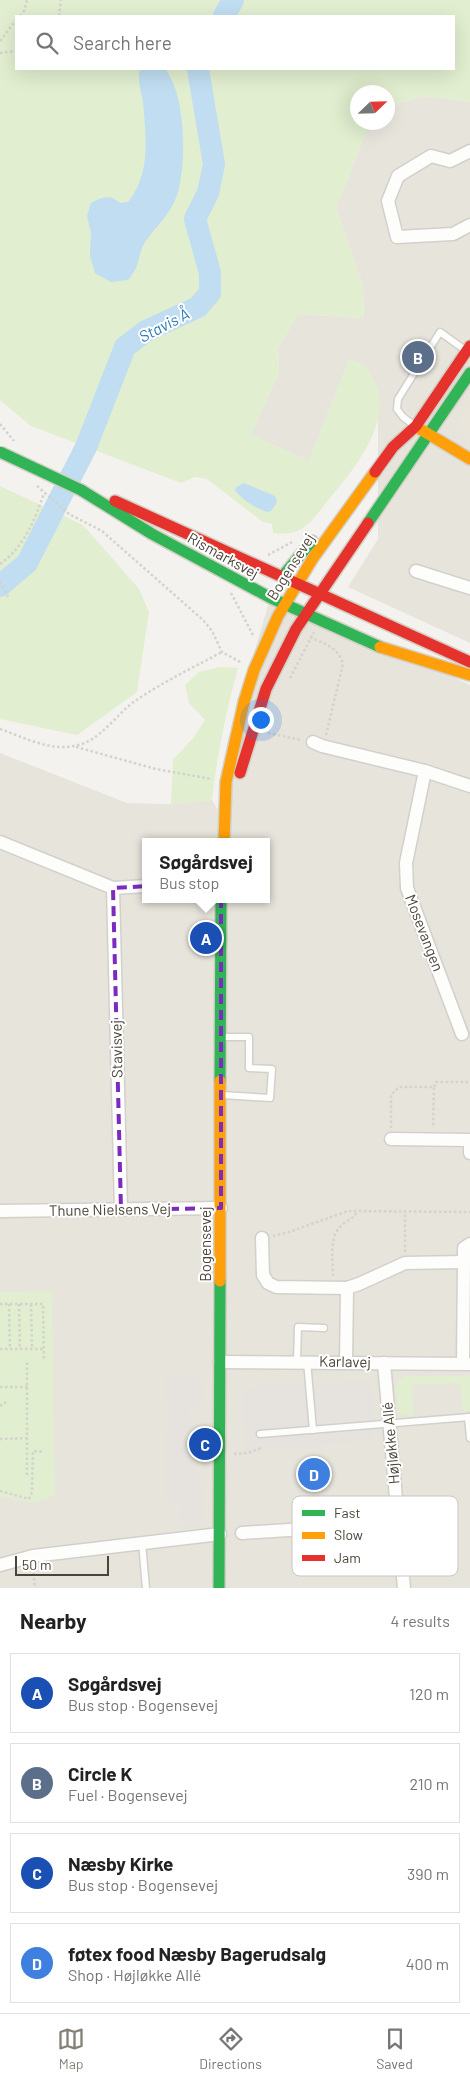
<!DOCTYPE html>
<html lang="en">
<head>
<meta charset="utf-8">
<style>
	body { margin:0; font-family:Barlow,sans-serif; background:#f6f6f6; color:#222 }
	.compass { position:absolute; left:350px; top:85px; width:45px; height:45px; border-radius:50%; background:#fff; box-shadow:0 5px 20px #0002; rotate:67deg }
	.scale { position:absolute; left:15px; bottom:12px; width:94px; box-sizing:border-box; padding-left:5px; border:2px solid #4b4439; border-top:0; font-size:14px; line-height:18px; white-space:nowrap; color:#4b4439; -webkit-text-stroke:4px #fff; paint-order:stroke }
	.you { position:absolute; left:260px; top:719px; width:18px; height:18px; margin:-12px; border:4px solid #fff; border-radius:50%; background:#1a73e8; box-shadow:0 0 0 8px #1a73e833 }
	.badge { display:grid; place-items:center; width:32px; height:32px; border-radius:50%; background:#868178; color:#fff; font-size:16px; font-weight:700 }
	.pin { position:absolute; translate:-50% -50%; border:2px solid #fff; box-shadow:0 1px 5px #0006 }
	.popup { position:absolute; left:142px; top:838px; width:128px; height:65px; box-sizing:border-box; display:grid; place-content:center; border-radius:0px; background:#fff; filter:drop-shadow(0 1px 4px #0005); font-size:16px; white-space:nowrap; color:#767676 }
	.popup b { font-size:19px; color:#222 }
	.popup::after { content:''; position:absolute; left:50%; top:100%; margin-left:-10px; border:10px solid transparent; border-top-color:#fff }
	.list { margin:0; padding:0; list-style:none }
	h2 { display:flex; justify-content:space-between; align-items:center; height:65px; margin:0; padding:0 20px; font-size:21px }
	h2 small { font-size:16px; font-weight:400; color:#767676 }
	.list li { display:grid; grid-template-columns:32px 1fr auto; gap:15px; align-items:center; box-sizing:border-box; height:80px; margin:0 10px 10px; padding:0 10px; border:1px solid #e0e0e0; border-radius:0px }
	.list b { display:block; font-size:19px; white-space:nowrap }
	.list p { margin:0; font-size:16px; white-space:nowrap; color:#767676 }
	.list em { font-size:16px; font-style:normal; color:#767676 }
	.icon { flex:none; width:28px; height:28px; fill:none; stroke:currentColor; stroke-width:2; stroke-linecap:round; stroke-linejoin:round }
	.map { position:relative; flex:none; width:470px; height:1588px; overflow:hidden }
	.search { position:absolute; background:#fff; box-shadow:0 5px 20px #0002; left:15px; right:15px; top:15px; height:55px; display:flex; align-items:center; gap:12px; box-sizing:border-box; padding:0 18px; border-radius:0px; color:#767676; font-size:19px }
	.sheet { height:425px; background:#fff }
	nav { display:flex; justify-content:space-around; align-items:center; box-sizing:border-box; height:70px; border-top:1px solid #e0e0e0; background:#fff; font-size:14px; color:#767676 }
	nav a { display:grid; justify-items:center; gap:2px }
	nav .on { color:#868178 }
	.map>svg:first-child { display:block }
	.residential { fill:#e7e4dc; fill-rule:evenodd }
	.education { fill:#eae5da }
	.green { fill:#e1eecf; fill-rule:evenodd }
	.parking { fill:#e6e3df }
	.water { fill:#c0ddf1 }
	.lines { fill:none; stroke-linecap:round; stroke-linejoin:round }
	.river { stroke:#c0ddf1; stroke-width:22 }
	.lane-casing { stroke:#d2d0cb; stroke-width:9 }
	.street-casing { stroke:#d2d0cb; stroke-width:15 }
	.fast-casing { stroke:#d3cfc5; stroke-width:14 }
	.slow-casing { stroke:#d3cfc5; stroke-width:14 }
	.jam-casing { stroke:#d3cfc5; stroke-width:14 }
	.path { stroke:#d3d2cc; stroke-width:2.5; stroke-dasharray:2.5 2.5; stroke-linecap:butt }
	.lane { stroke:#fdfdfc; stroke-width:6 }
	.street { stroke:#fdfdfc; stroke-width:12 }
	.fast { stroke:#30b455; stroke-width:11 }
	.slow { stroke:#ff9f0a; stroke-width:11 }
	.jam { stroke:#e5322d; stroke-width:11 }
	.fast-bridge-casing { stroke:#d3cfc5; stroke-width:14; stroke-linecap:butt }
	.fast-bridge { stroke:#30b455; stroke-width:11 }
	.marked { fill:none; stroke:#7b2cbf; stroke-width:4; stroke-dasharray:10 6; stroke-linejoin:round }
	.labels { text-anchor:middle; stroke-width:4; stroke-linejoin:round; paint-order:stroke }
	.street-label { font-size:15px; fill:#4b4439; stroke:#fff }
	.water-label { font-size:16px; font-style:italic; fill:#2e7ab2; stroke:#fff }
	.key { fill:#fff; stroke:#c9c7c4; stroke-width:1 }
	.key-label { font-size:14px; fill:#4b4439 }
</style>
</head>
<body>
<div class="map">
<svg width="470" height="1588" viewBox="0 0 470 1588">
	<rect width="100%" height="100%" fill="#f4f2ee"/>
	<g class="residential">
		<path d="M426,96L470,102V643L348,587L378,539V390L366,366L349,360L309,461L251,435L279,372L278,348L298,314L364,318L363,286L336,208L367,130L371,123L388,122V106Z"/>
		<path d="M272,592L470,685V1588H0V753L127,803L171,804L212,800L218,810L227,745ZM146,842H266V899H146Z"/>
	</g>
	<path class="education" d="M470,402V441L459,432L456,425Z"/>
	<g class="green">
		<path d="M0,0H470V102L426,96L388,106V92H358V122L371,123L367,130L336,208L363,286L364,318L298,314L278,348L279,372L251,435L309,461L349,360L366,366C370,373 376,382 378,390C390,435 340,484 315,517C301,532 294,535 273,533L272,524L263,522L207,479L195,477L181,483L31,426L0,400ZM16,16H454V69H16Z"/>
		<path d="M0,486L83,525L139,589L149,612L137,692L77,735L0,719Z"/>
		<path d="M219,667L238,668C226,711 217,755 212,800L171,804L173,760L194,737L205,720L189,703L185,685L199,672Z"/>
		<path d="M52,1291L55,1496L32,1503L0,1496V1292Z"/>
		<path d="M404,1376H470V1411L463,1412L460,1383L412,1385L414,1416L399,1414L396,1385L397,1382Z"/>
	</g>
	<g class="parking">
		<path d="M201,1374L202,1406H190L195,1466L203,1493L204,1526H179L180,1504L166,1500L164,1430L168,1429L166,1375Z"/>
		<path d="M363,1380L373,1388L375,1441L283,1448L246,1454L242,1396L252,1386Z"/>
	</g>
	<g class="water">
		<path d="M142,69H165C186,94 187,165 177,195C171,214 156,226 145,242C137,255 141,266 128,280L111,282L95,273L90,256L91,233L87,216L91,203C102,197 110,194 120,203L128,202C151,174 146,137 143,102C141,91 138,83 139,72Z"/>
		<path d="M244,483L275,496L277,502L271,511L267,512C255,507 243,501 235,490L236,487Z"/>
	</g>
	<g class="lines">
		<g class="river">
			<path d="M224,16L233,0"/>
			<path d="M0,586L27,563L86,447L125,347L146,331L198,307L210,293V273L195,219L208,193L214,164L198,69"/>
		</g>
		<g class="lane-casing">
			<g id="lane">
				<path d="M415,426L403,417L397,409L398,399L440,332L465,350"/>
				<path d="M222,1037H249V1068L272,1069L270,1098L222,1095"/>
				<path d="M297,1361L298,1327L324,1328"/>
				<path d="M307,1361L313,1430"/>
				<path d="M468,1417L470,1438"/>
				<path d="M260,1434L470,1417"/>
				<path d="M142,1543L146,1588"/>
			</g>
		</g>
		<g class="street-casing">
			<g id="street">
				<path d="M470,151L450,161L431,156L398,176L388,201L397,237L453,234L470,225"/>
				<path d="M416,571L470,588"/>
				<path d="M313,742L322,746L425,771L470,786"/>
				<path d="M425,771L406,863L407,888L462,1034"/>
				<path d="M0,842L113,888L146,886"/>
				<path d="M113,888L121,1210"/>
				<path d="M391,1139L470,1140V1153"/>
				<path d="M0,1211L221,1208"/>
				<path d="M262,1238L263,1275L268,1283L276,1287L347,1288"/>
				<path d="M346,1361L347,1288L359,1284L405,1263L464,1262"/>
				<path d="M220,1362L470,1364"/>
				<path d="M384,1363L404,1588"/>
				<path d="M463,1363L464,1262V1248L470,1244"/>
				<path d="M242,1533L398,1523"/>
				<path d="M0,1565L33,1556L220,1534"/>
			</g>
		</g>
		<g class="fast-casing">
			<g id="fast">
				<path d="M81,490L152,534L271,598L380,647"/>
				<path d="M368,523L470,373"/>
				<path d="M282,577L312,541"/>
				<path d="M220,1081L221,899"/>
				<path d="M219,1588L220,1281"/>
			</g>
		</g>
		<g class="slow-casing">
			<g id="slow">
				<path d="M420,429L470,459"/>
				<path d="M380,647L470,675"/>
				<path d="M224,842L226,782L244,702L254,670L278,616L313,558L375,472"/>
				<path d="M220,1281V1081"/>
			</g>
		</g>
		<g class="jam-casing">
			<g id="jam">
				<path d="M375,472L393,447L416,426L470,346"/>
				<path d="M115,501L470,662"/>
				<path d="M240,773L266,689L296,629L368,523"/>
			</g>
		</g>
		<g class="path">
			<path d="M20,16L24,11L27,0"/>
			<path d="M59,16L61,0"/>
			<path d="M0,41L16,20"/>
			<path d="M0,53L16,51"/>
			<path d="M0,424L14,441"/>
			<path d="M37,486L69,514L102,531L203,620L212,631L222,652L242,663"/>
			<path d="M268,555L292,542"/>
			<path d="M0,564C24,547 35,520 44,493"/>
			<path d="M0,582L8,597"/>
			<path d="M231,593L253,635"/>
			<path d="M310,637C325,644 339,648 343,664L326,735"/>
			<path d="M290,678L314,632"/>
			<path d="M0,729C23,737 49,751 74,746C101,742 116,713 138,699C165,681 194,667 222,652"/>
			<path d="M268,733L301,740"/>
			<path d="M76,747L156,769L211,779"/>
			<path d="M434,1087L436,1082H470"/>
			<path d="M391,1128V1095L399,1087H434L433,1128"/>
			<path d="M273,1236L289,1232L348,1211L470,1212"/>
			<path d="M405,1252V1211"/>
			<path d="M333,1276C333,1262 329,1240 339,1228C344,1221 354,1220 357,1211"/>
			<path d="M0,1304H43L44,1361"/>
			<path d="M9,1304L10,1349"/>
			<path d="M19,1304L20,1349"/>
			<path d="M31,1304L32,1349"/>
			<path d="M0,1349H43"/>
			<path d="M0,1387H28"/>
			<path d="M0,1406L6,1402"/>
			<path d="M0,1439L29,1438"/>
			<path d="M234,1454L248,1453L261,1448"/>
			<path d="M27,1475V1361"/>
			<path d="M0,1491L29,1499L32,1492L33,1451L44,1452"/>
			<path d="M33,1568L35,1588"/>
		</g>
		<use href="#lane" class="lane"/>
		<use href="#street" class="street"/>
		<use href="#fast" class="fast"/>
		<use href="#slow" class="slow"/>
		<use href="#jam" class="jam"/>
		<g class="fast-bridge-casing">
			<path id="fast-bridge" d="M0,452L81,490"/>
		</g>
		<use href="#fast-bridge" class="fast-bridge"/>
	</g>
	<path class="marked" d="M221,882V1208L121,1210L113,888Z"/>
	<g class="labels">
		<g class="street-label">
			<text transform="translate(223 556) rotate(29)" y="5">Rismarksvej</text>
			<text transform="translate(291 567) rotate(-58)" y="5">Bogensevej</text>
			<text transform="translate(424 933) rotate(69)" y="5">Mosevangen</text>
			<text transform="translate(117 1049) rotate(-91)" y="5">Stavisvej</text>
			<text transform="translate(110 1210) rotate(-1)" y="5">Thune Nielsens Vej</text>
			<text transform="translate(206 1244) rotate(-90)" y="5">Bogensevej</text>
			<text transform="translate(345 1362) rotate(1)" y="5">Karlavej</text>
			<text transform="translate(391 1443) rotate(-95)" y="5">Højløkke Allé</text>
		</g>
		<g class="water-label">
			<text transform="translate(164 325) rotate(-28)" y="6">Stavis Å</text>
		</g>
	</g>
	<rect x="292" y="1496" width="166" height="80" rx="8" class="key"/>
	<rect x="302" y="1510" width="23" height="6" fill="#30b455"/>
	<rect x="302" y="1532" width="23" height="7" fill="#ff9f0a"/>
	<rect x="302" y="1555" width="23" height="6" fill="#e5322d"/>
	<g class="key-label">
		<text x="334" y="1518">Fast</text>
		<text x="334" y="1540">Slow</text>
		<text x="334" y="1563">Jam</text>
	</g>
</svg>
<svg class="compass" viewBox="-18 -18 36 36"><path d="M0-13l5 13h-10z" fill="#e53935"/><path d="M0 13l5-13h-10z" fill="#767676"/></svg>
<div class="scale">50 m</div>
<div class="you"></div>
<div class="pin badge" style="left:206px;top:938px;background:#1a4fb4">A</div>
<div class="popup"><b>Søgårdsvej</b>Bus stop</div>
<div class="pin badge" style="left:418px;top:357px;background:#5c6f8a">B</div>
<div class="pin badge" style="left:205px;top:1444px;background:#1a4fb4">C</div>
<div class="pin badge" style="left:314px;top:1474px;background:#3f7fe0">D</div>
<div class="search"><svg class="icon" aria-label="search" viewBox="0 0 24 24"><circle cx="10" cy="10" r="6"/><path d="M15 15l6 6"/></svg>Search here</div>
</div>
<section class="sheet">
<h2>Nearby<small>4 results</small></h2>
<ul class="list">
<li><span class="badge" style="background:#1a4fb4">A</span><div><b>Søgårdsvej</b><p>Bus stop · Bogensevej</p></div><em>120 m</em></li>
<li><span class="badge" style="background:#5c6f8a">B</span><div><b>Circle K</b><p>Fuel · Bogensevej</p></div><em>210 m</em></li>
<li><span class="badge" style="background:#1a4fb4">C</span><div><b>Næsby Kirke</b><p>Bus stop · Bogensevej</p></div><em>390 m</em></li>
<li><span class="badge" style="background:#3f7fe0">D</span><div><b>føtex food Næsby Bagerudsalg</b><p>Shop · Højløkke Allé</p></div><em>400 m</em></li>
</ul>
</section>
<nav>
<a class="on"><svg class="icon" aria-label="map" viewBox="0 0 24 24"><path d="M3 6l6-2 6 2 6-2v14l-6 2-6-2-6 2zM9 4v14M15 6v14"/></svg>Map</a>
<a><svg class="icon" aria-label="directions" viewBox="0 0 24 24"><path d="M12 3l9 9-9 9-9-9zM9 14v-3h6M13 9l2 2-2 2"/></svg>Directions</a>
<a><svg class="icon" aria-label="saved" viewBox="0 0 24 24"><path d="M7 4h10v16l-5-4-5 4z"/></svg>Saved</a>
</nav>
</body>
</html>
